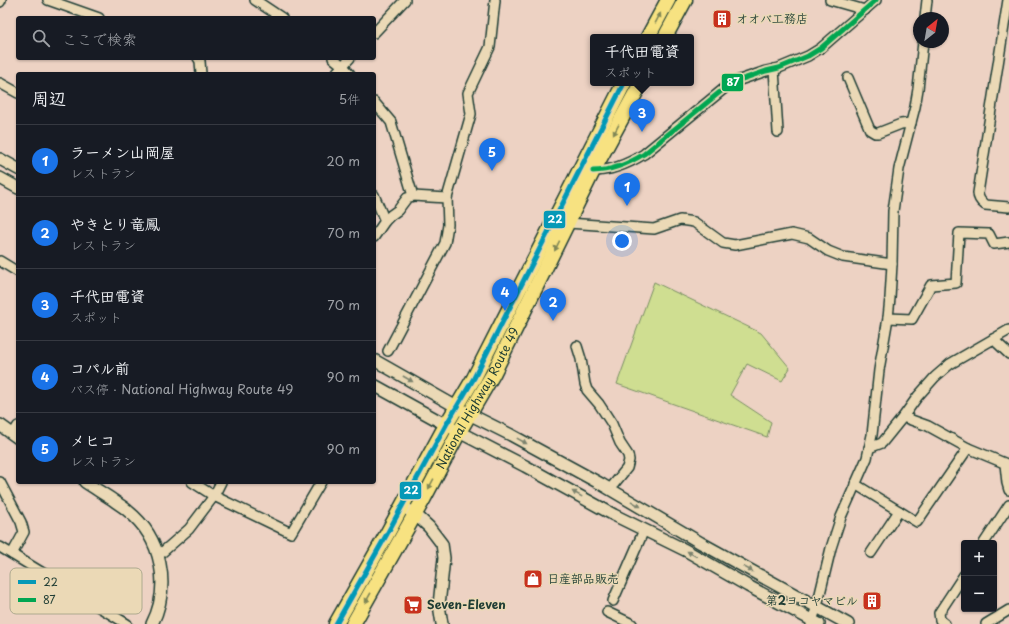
<!DOCTYPE html>
<html lang="ja">
<head>
<meta charset="utf-8">
<style>
	body { margin:0; font-family:"Playpen Sans","Klee One",sans-serif; background:#20242c; color:#f1f3f6 }
	.controls { position:absolute; right:12px; bottom:12px; display:grid; overflow:hidden; border-radius:4px; box-shadow:0 1px 3px #0004 }
	.controls button { width:36px; height:36px; display:grid; place-items:center; padding:0; border:0; border-bottom:1px solid #363941; background:#171b24; color:#f1f3f6; font:20px sans-serif }
	.compass { position:absolute; left:913px; top:12px; width:36px; height:36px; border-radius:50%; background:#171b24; box-shadow:0 1px 3px #0004; rotate:31deg }
	.you { position:absolute; left:622px; top:241px; width:14px; height:14px; margin:-10px; border:3px solid #fff; border-radius:50%; background:#1a73e8; box-shadow:0 0 0 6px #1a73e833 }
	.badge { display:grid; place-items:center; width:26px; height:26px; border-radius:50%; background:#1a73e8; color:#fff; font-size:13px; font-weight:700 }
	.pin { position:absolute; translate:-50% -33px; filter:drop-shadow(0 1px 2px #0008) }
	.pin::after { content:''; position:absolute; top:21px; width:14px; height:12px; background:inherit; clip-path:polygon(0 0,100% 0,50% 100%) }
	.popup { position:absolute; left:590px; top:34px; width:104px; height:52px; box-sizing:border-box; display:grid; place-content:center; border-radius:4px; background:#171b24; filter:drop-shadow(0 1px 3px #0005); font-size:13px; white-space:nowrap; color:#9ea1a6 }
	.popup b { font-size:15px; color:#f1f3f6 }
	.popup::after { content:''; position:absolute; left:50%; top:100%; margin-left:-8px; border:8px solid transparent; border-top-color:#171b24 }
	.list { margin:0; padding:0; list-style:none }
	h2 { display:flex; justify-content:space-between; align-items:center; height:52px; margin:0; padding:0 16px; font-size:17px }
	h2 small { font-size:13px; font-weight:400; color:#9ea1a6 }
	.list li { display:grid; grid-template-columns:26px 1fr auto; gap:12px; align-items:center; box-sizing:border-box; height:72px; padding:0 16px; border-top:1px solid #363941 }
	.list b { display:block; font-size:15px; white-space:nowrap }
	.list p { margin:0; font-size:13px; white-space:nowrap; color:#9ea1a6 }
	.list em { font-size:13px; font-style:normal; color:#9ea1a6 }
	.icon { flex:none; width:22px; height:22px; fill:none; stroke:currentColor; stroke-width:2; stroke-linecap:round; stroke-linejoin:round }
	.map { position:relative; flex:none; width:1009px; height:624px; overflow:hidden }
	.search { position:absolute; background:#171b24; box-shadow:0 1px 3px #0004; left:16px; top:16px; width:360px; height:44px; display:flex; align-items:center; gap:10px; box-sizing:border-box; padding:0 14px; border-radius:4px; color:#9ea1a6; font-size:15px }
	.panel { position:absolute; background:#171b24; box-shadow:0 1px 3px #0004; left:16px; top:72px; width:360px; height:412px; border-radius:4px }
	.map>svg:first-child { display:block }
	.green { fill:#cfde91; stroke:#778e62 }
	.lines { fill:none; stroke-linecap:round; stroke-linejoin:round }
	.minor-casing { stroke:#1f3d34; stroke-width:12 }
	.tertiary-casing { stroke:#1f3d34; stroke-width:14 }
	.trunk-casing { stroke:#1f3d34; stroke-width:17 }
	.minor { stroke:#ebd9b6; stroke-width:9 }
	.tertiary { stroke:#ebd9b6; stroke-width:11 }
	.trunk { stroke:#f7e281; stroke-width:14 }
	.bus-1-casing { stroke:#ebd9b6; stroke-width:8 }
	.bus-2-casing { stroke:#ebd9b6; stroke-width:8 }
	.bus-1 { stroke:#0599b7; stroke-width:5 }
	.bus-2 { stroke:#00a651; stroke-width:5 }
	.oneway { fill:#808757 }
	.oneway2 { fill:#7b836e }
	.labels { text-anchor:middle; stroke-width:3; stroke-linejoin:round; paint-order:stroke }
	.poi-label { font-size:12px; font-weight:bold; fill:#1f3d34; stroke:#ebd9b6; text-anchor:start }
	.street-label { font-size:12px; fill:#1f3d34; stroke:#ebd9b6 }
	.key { fill:#ebd9b6; stroke:#aeaa8f; stroke-width:1 }
	.key-label { font-size:11px; fill:#1f3d34 }
	.line-badge { stroke:#ebd9b6; stroke-width:1.5 }
	.badge-label { font-size:11px; text-anchor:middle; font-weight:bold; fill:#fff }
</style>
</head>
<body>
<div class="map">
<svg width="1009" height="624" viewBox="0 0 1009 624">
	<rect width="100%" height="100%" fill="#edd2c3"/>
	<filter id="ink" filterUnits="userSpaceOnUse"><feTurbulence type="fractalNoise" baseFrequency=".025" numOctaves="2"/><feDisplacementMap in="SourceGraphic" scale="8" xChannelSelector="R" yChannelSelector="G"/><feConvolveMatrix kernelMatrix="1 2 1 2 8 2 1 2 1" color-interpolation-filters="sRGB"/></filter>
	<g filter="url(#ink)">
		<path class="green" d="M654,282L761,333L790,368L782,381L747,364L730,395L771,422L767,437L617,384Z"/>
		<g class="lines">
			<g class="minor-casing">
				<g id="minor">
					<path d="M48,0L99,18"/>
					<path d="M255,0L282,18"/>
					<path d="M830,0L865,10"/>
					<path d="M1008,0L978,193C978,198 981,202 985,205L1009,207"/>
					<path d="M0,2L1,0"/>
					<path d="M925,18L927,0"/>
					<path d="M374,33L405,0"/>
					<path d="M198,58L200,61L201,74"/>
					<path d="M333,58L343,66L350,74"/>
					<path d="M774,69L778,132"/>
					<path d="M335,74L350,58"/>
					<path d="M848,78L870,130L875,133H878L901,124L911,123"/>
					<path d="M0,83L18,93"/>
					<path d="M374,102L391,122L413,196L447,198"/>
					<path d="M593,171C612,171 628,164 644,154L731,83L766,71L779,68L808,56L821,48L876,0"/>
					<path d="M374,195L385,221"/>
					<path d="M568,223L654,229L680,220L694,222L723,243L735,245L792,234L809,238L828,251L843,257L892,264"/>
					<path d="M374,237L385,221L391,215L398,210L407,198L413,196"/>
					<path d="M0,261L18,272"/>
					<path d="M888,318L912,319L931,285L956,283L959,233L989,234L994,244L1009,242"/>
					<path d="M993,339L1009,354"/>
					<path d="M577,346L581,359L585,384L587,390L599,404L612,424L620,443L628,455L629,460L627,468L610,489"/>
					<path d="M388,351L445,243L448,225L447,198L471,114L468,93L490,47L495,0"/>
					<path d="M903,417L928,426L968,448L1009,465"/>
					<path d="M13,434L18,426"/>
					<path d="M869,448L882,443L903,417L918,396L935,377L950,364L1009,330"/>
					<path d="M1005,464L1007,483L1009,490"/>
					<path d="M0,482L21,522L24,532L12,554"/>
					<path d="M192,482L214,496L291,533L321,482"/>
					<path d="M855,484L917,522L968,448"/>
					<path d="M984,543L1009,505"/>
					<path d="M0,547L127,624"/>
					<path d="M871,553L899,511"/>
					<path d="M158,556L189,529L214,496L221,482"/>
					<path d="M613,601L644,530"/>
					<path d="M607,612L632,624"/>
					<path d="M811,624L817,606L831,548L841,517L867,458L872,435L879,370L888,318L890,298L892,264L893,211L899,169L915,107L918,89L923,42"/>
					<path d="M945,624L940,620L939,613L964,575"/>
					<path d="M986,624L1009,610"/>
				</g>
			</g>
			<g class="tertiary-casing">
				<g id="tertiary">
					<path d="M0,159L18,169"/>
					<path d="M0,178L18,188"/>
					<path d="M374,360L469,414L511,435L601,484L701,543L848,624"/>
					<path d="M374,385L459,432L525,466L614,515L685,550L748,586L819,624"/>
					<path d="M0,425L18,438"/>
					<path d="M85,482C94,488 104,494 113,500C118,504 124,507 128,511C162,538 171,586 152,624"/>
					<path d="M402,506L415,514L429,527L442,544L444,558L439,605L442,624"/>
				</g>
			</g>
			<g class="trunk-casing">
				<g id="trunk">
					<path d="M648,37L668,0"/>
					<path d="M665,37L685,0"/>
					<path d="M336,624L387,534L446,425L474,378L624,83"/>
					<path id="s1" d="M353,624L424,498L459,432L493,374L593,171L641,83"/>
				</g>
			</g>
			<use href="#minor" class="minor"/>
			<use href="#tertiary" class="tertiary"/>
			<use href="#trunk" class="trunk"/>
			<g class="bus-1-casing">
				<path id="bus-1" d="M336,624L387,534L446,425L474,378L624,83"/>
			</g>
			<g class="bus-2-casing">
				<path id="bus-2" d="M593,171C612,171 628,164 644,154L731,83L766,71L779,68L808,56L821,48L876,0"/>
			</g>
			<use href="#bus-1" class="bus-1"/>
			<use href="#bus-2" class="bus-2"/>
		</g>
		<defs><path id="oneway-solid" d="M-6-.8H1V-3.2L6.5 0L1 3.2V.8H-6Z"/></defs>
		<g class="oneway">
			<use href="#oneway-solid" transform="translate(658 18) rotate(-62)"/>
			<use href="#oneway-solid" transform="translate(616 130) rotate(118)"/>
			<use href="#oneway-solid" transform="translate(557 246) rotate(116)"/>
			<use href="#oneway-solid" transform="translate(431 484) rotate(118)"/>
			<use href="#oneway-solid" transform="translate(368 598) rotate(119)"/>
		</g>
		<g class="oneway2">
			<use href="#oneway-solid" transform="translate(408 379) rotate(30)"/>
			<use href="#oneway-solid" transform="translate(522 441) rotate(29)"/>
			<use href="#oneway-solid" transform="translate(577 494) rotate(-151)"/>
			<use href="#oneway-solid" transform="translate(636 504) rotate(31)"/>
			<use href="#oneway-solid" transform="translate(692 554) rotate(-150)"/>
			<use href="#oneway-solid" transform="translate(748 569) rotate(29)"/>
		</g>
	</g>
	<defs>
		<g id="building-square" transform="scale(1)"><rect x="-9" y="-9" width="18" height="18" rx="4" fill="#c8321e" stroke="#ebd9b6"/><path d="M-4-6H4V6H1V3H-1V6H-4ZM-2.5-4.3h1.7v1.8h-1.7ZM.8-4.3h1.7v1.8H.8ZM-2.5-1h1.7V.8h-1.7ZM.8-1h1.7V.8H.8Z" fill="#fff"/></g>
		<g id="shop-square" transform="scale(1)"><rect x="-9" y="-9" width="18" height="18" rx="4" fill="#c8321e" stroke="#ebd9b6"/><path d="M-5-2.5h2.3a2.7 3.5 0 0 1 5.4 0H5L5.5 6h-11ZM-1.5-2.5h3a1.5 2.3 0 0 0-3 0Z" fill="#fff"/></g>
		<g id="supermarket-square" transform="scale(1)"><rect x="-9" y="-9" width="18" height="18" rx="4" fill="#c8321e" stroke="#ebd9b6"/><path d="M-6-5.5h2.5l.6 2H6L4.5 2H-2.5L-4.4-4H-6ZM-1.5 3.2a1.3 1.3 0 1 0 .1 0ZM3 3.2a1.3 1.3 0 1 0 .1 0Z" fill="#fff"/></g>
	</defs>
	<g fill-rule="evenodd">
		<use href="#building-square" x="722" y="19"/>
		<use href="#shop-square" x="533" y="579"/>
		<use href="#building-square" x="872" y="601"/>
		<use href="#supermarket-square" x="413" y="605"/>
	</g>
	<g class="labels">
		<g class="poi-label">
			<text x="736" y="23">オオバ工務店</text>
			<text x="547" y="583">日産部品販売</text>
			<text x="858" y="605" text-anchor="end">第2ヨコヤマビル</text>
			<text x="427" y="609">Seven-Eleven</text>
		</g>
		<g class="street-label">
			<text dy="4" stroke="none"><textPath href="#s1" startOffset="258">National Highway Route 49</textPath></text>
		</g>
	</g>
	<rect x="10" y="568" width="132" height="46" rx="6" class="key"/>
	<rect x="18" y="580" width="18" height="4" fill="#0599b7"/>
	<rect x="18" y="598" width="18" height="4" fill="#00a651"/>
	<g class="key-label">
		<text x="43" y="586">22</text>
		<text x="43" y="604">87</text>
	</g>
	<g class="line-badge">
		<rect x="721" y="73" width="23" height="19" rx="4" fill="#00a651"/>
		<rect x="543" y="210" width="23" height="19" rx="4" fill="#0599b7"/>
		<rect x="399" y="481" width="23" height="19" rx="4" fill="#0599b7"/>
	</g>
	<g class="badge-label">
		<text x="733" y="86">87</text>
		<text x="555" y="223">22</text>
		<text x="411" y="494">22</text>
	</g>
</svg>
<div class="controls">
<button>+</button>
<button>−</button>
</div>
<svg class="compass" viewBox="-18 -18 36 36"><path d="M0-13l5 13h-10z" fill="#e53935"/><path d="M0 13l5-13h-10z" fill="#9ea1a6"/></svg>
<div class="you"></div>
<div class="pin badge" style="left:627px;top:206px">1</div>
<div class="pin badge" style="left:553px;top:321px">2</div>
<div class="pin badge" style="left:642px;top:132px">3</div>
<div class="popup"><b>千代田電資</b>スポット</div>
<div class="pin badge" style="left:505px;top:311px">4</div>
<div class="pin badge" style="left:492px;top:171px">5</div>
<div class="search"><svg class="icon" aria-label="search" viewBox="0 0 24 24"><circle cx="10" cy="10" r="6"/><path d="M15 15l6 6"/></svg>ここで検索</div>
<section class="panel">
<h2>周辺<small>5件</small></h2>
<ul class="list">
<li><span class="badge">1</span><div><b>ラーメン山岡屋</b><p>レストラン</p></div><em>20 m</em></li>
<li><span class="badge">2</span><div><b>やきとり竜鳳</b><p>レストラン</p></div><em>70 m</em></li>
<li><span class="badge">3</span><div><b>千代田電資</b><p>スポット</p></div><em>70 m</em></li>
<li><span class="badge">4</span><div><b>コパル前</b><p>バス停 · National Highway Route 49</p></div><em>90 m</em></li>
<li><span class="badge">5</span><div><b>メヒコ</b><p>レストラン</p></div><em>90 m</em></li>
</ul>
</section>
</div>
</body>
</html>
